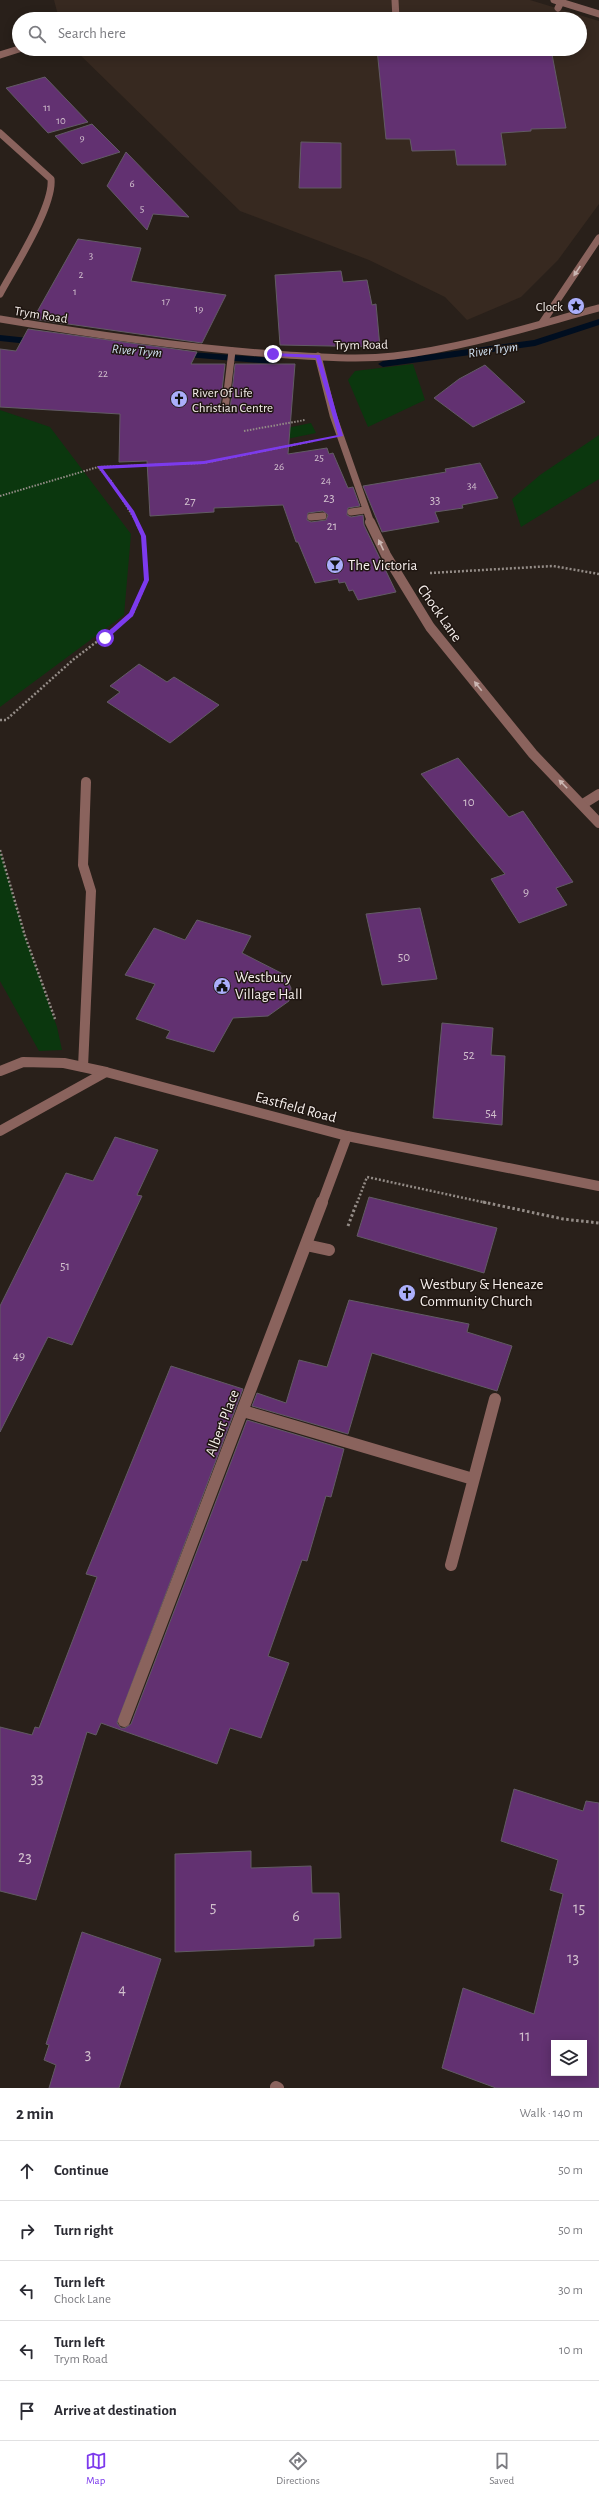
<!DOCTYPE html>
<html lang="en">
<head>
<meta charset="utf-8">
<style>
	body { margin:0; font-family:"Alegreya Sans",sans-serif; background:#f2f2f3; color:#2b2b33 }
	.controls { position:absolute; right:12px; bottom:12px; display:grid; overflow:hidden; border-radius:0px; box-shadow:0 2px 10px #0003 }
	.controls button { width:36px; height:36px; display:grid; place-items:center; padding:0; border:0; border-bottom:1px solid #e1e1e2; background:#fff; color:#2b2b33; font:20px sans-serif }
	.stop { position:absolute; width:12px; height:12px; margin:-9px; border:3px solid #7c3aed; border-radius:50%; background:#fff }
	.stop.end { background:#7c3aed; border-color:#fff; box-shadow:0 1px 4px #0008 }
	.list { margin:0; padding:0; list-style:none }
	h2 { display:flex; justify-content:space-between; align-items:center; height:52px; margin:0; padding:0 16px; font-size:17px }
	h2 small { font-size:13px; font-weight:400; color:#7c7c81 }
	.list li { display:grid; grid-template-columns:26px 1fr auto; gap:12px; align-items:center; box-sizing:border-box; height:60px; padding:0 16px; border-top:1px solid #e1e1e2 }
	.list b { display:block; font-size:15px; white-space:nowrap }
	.list p { margin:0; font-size:13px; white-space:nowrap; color:#7c7c81 }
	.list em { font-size:13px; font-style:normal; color:#7c7c81 }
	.icon { flex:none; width:22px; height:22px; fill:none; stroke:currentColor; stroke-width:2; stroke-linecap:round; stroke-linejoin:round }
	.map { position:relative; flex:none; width:599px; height:2088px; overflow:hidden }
	.search { position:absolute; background:#fff; box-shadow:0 2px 10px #0003; left:12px; right:12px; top:12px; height:44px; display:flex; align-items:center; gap:10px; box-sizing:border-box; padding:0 14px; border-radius:22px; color:#7c7c81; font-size:15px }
	.sheet { height:352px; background:#fff }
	nav { display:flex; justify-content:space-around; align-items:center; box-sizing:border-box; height:56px; border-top:1px solid #e1e1e2; background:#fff; font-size:11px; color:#7c7c81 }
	nav a { display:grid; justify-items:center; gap:2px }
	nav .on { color:#7c3aed }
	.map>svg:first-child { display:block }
	.built { fill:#372920 }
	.green { fill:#0b370e }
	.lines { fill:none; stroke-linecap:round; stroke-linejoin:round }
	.stream { fill:#000e20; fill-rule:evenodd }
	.building { fill:#623171; stroke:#625b64; fill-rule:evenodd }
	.path-far2 { stroke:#948c87; stroke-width:2; stroke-dasharray:1.5 1.5; stroke-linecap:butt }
	.path-far1 { stroke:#948c87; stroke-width:2.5; stroke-dasharray:2 2; stroke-linecap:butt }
	.path { stroke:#948c87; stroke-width:3; stroke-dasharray:2.5 2.5; stroke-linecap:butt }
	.service-far2 { stroke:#8a635d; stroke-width:7 }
	.service-far1 { stroke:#8a635d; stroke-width:10 }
	.service { stroke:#8a635d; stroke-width:12 }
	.minor-far2 { stroke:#8a635d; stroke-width:7 }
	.minor-far1 { stroke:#8a635d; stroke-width:10 }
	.minor { stroke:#8a635d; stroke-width:12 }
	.oneway { fill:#cbb7b3 }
	.route { fill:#7c3aed }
	.labels { text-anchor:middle; stroke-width:3; stroke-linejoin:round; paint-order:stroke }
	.far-number-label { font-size:11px; fill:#d1c0cd }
	.far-poi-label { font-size:13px; fill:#f6efec; stroke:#1f1611; text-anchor:end }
	.far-street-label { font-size:13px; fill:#f6efec; stroke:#1f1611 }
	.far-water-label { font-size:13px; font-style:italic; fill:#d0e0f1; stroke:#1f1611 }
	.number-label { font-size:13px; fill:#d1c0cd }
	.poi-label { font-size:15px; fill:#f6efec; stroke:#1f1611; text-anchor:start }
	.street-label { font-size:15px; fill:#f6efec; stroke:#1f1611 }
	.near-number-label { font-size:16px; fill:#d1c0cd }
</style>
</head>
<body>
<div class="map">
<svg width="599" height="2088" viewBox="0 0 599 2088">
	<rect width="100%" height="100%" fill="#29201a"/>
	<path class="built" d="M54,0H530L599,21V204L558,260L521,297L467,320L445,297L369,260L240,211L74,49H580V19H59Z"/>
	<g class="green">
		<path d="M413,364L425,400L368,427L348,380L355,371Z"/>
		<path d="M0,410L50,427L131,534L124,615L0,707Z"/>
		<path d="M311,423L316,433L272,442L267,432Z"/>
		<path d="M599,435V479L521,527L512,499L540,475Z"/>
		<path d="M0,850L25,936L57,1027L62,1050L39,1051L0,981Z"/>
	</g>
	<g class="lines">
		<g class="stream">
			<path d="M599,319V325L535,346L383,367L378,364L383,361L534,340Z"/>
			<path d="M0,335L38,339L43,342L38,345L0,341Z"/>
			<path d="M177,351L273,358L278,361L273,364L174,356V352Z"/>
		</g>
	</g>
	<g class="building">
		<path d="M377,49H551L566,128L531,129V131L501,133L506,165H457L455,150L412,151L410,139H386Z"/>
		<path d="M45,77L88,122L48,133L6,88Z"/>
		<path d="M92,124L120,152L82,164L55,136Z"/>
		<path d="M301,142L341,143V188H299Z"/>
		<path d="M126,152L189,217L153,214L147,230L107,186Z"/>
		<path d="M78,239L141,248L131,281L226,295L202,343L33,319Z"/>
		<path d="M341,271L343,282L367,280L372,305L376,304L380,347L280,345L275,275Z"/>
		<path d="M28,329L197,352L191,364H225L220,408L224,414L230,410L235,364H295L288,454L327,448L329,454L333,453L348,488L353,487L360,506L348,508L347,515L351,517L363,515L364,525L396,592L358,600L353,590L349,591L345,582L339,583L338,579L315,583L298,542H296L283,505L214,508V512L150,516L147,461L119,462L120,414L0,407V349L16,351ZM323,511L328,515L326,520L311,522L307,520L308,513Z"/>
		<path d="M485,365L525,402L473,427L434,398L459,379Z"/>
		<path d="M480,463L498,498L462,505L463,508L435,512L439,522L382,532L363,486L446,472L445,469Z"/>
		<path d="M139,664L167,682L174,677L219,705L170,743L107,702L120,692L110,686Z"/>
		<path d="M458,758L509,817L523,811L573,882L556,888L567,905L519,923L491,879L505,874L421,774Z"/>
		<path d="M420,908L437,979L382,985L366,914Z"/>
		<path d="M197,920L251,936L242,953L285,975L291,988L289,1001L268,1016L233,1018L214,1052L166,1038L170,1031L136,1019L155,984L125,975L154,928L185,940Z"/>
		<path d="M442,1023L493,1028L491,1055L505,1056L502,1125L433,1118Z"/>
		<path d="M115,1137L158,1150L137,1195L142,1196L72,1345L48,1337L0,1432V1306L66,1173L93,1181Z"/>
		<path d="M369,1197L497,1228L484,1273L357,1236Z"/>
		<path d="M349,1300L469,1324L467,1332L512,1346L497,1391L372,1353L348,1434L252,1406L257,1393L286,1403L299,1360L327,1367Z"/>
		<path d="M171,1366L243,1389L117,1723L121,1728H125L131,1724L247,1420L344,1449L331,1497L326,1496L307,1561L302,1560L268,1656L289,1663L261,1738L230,1728L217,1764L101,1723L96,1735L87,1732L36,1900L0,1891V1727L32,1735L35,1727L39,1728L97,1577L86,1574Z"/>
		<path d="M514,1789L583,1811L586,1801L599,1803V2088H496L442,2068L463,1988L534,2014L563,1894L550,1890L558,1860L501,1841ZM554,2043H584V2073H554Z"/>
		<path d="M251,1851V1868L311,1866L312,1893H339L341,1938L314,1939V1946L175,1952V1854Z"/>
		<path d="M82,1932L161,1959L119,2088H49L56,2065L44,2060L49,2045L46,2044Z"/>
	</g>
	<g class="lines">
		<g class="path-far2">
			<path d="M244,431L305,420"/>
			<path d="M98,467L111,481L137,523"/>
			<path d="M0,496L98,467L204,463L313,441"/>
		</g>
		<g class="path-far1">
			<path d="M430,573L553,566L599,574"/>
			<path d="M0,720H6L74,659L132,615L147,580L143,536L136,522"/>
			<path d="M0,850L25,936L55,1019"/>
			<path d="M357,1203L367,1177L487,1203"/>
		</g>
		<g class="path">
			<path d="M483,1202L563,1219L599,1223"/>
			<path d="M348,1226L357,1202"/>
		</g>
		<g class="service-far2">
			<path d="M395,0L396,19"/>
			<path d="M558,8L561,2"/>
			<path d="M0,55L19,49"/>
			<path d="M225,409L232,351"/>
			<path d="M351,512L365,510"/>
			<path d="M311,517L323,516"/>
		</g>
		<g class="service-far1">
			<path d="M583,804L599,794"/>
			<path d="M83,1067L91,891L83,865L86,782"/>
		</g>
		<g class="service">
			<path d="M306,1245L329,1250"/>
			<path d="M243,1411L473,1479"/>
			<path d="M451,1565L495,1399"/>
		</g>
		<g class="minor-far2">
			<path d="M554,0L599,14"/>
			<path d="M0,133L51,179C54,206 14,268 0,294"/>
			<path d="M0,319C95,335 191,349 288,355C323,357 359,360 394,356C464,348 532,326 599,308"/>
			<path d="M542,323L599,238"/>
			<path d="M318,356L333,415L371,523"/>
		</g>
		<g class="minor-far1">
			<path d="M370,522L386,555L430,627L533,754L599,823"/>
			<path d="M0,1071L23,1062L64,1063L106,1072L347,1136L599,1186"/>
			<path d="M0,1131L106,1072"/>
			<path d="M322,1203L347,1136"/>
		</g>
		<g class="minor">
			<path d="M124,1721L322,1202"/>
			<path d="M276,2087L278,2088"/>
		</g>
	</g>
	<defs><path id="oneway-solid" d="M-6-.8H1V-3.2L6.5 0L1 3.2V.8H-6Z"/></defs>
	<g class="oneway">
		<use href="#oneway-solid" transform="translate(577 271) rotate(124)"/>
		<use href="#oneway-solid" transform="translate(381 545) rotate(-115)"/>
		<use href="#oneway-solid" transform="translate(478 686) rotate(-129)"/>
		<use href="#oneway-solid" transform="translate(563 784) rotate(-135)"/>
	</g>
	<path class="route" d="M272,353L320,355L343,436L204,464L103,469L134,511L146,536L149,580L133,616L107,639H103V636L129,613L144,580L141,536L130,512L97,466L204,461L338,435L316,358L273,356Z"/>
	<defs>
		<g id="sight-disc" transform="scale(0.9)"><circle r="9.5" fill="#abaffb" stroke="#1f1611"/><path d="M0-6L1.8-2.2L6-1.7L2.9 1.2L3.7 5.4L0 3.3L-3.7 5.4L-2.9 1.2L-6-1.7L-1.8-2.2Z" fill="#111"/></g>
		<g id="church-disc" transform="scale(0.9)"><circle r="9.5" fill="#abaffb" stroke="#1f1611"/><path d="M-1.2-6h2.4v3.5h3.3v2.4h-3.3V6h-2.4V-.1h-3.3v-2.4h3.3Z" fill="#111"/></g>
		<g id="bar-disc" transform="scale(0.9)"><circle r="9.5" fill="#abaffb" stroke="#1f1611"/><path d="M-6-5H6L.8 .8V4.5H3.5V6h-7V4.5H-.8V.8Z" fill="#111"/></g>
		<g id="civic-disc" transform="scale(0.9)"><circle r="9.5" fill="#abaffb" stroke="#1f1611"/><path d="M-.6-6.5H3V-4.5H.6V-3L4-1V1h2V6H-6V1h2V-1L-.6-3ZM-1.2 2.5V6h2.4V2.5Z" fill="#111"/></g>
	</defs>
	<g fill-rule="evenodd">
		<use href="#sight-disc" x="576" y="306"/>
		<use href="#church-disc" x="179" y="399"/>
		<use href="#bar-disc" x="335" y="565"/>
		<use href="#civic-disc" x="222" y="986"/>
		<use href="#church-disc" x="407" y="1293"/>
	</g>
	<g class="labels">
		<g class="far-number-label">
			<text x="47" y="111">11</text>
			<text x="61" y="124">10</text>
			<text x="82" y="141">9</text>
			<text x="132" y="187">6</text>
			<text x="142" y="212">5</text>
			<text x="91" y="259">3</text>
			<text x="81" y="278">2</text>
			<text x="75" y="295">1</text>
			<text x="166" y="305">17</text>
			<text x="199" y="312">19</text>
			<text x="103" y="377">22</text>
			<text x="319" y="461">25</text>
			<text x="279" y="470">26</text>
			<text x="326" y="484">24</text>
			<text x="472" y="489">34</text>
		</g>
		<g class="far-poi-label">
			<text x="563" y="311">Clock</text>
			<text x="192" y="397" text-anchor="start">River Of Life<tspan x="192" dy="15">Christian Centre</tspan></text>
		</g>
		<g class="far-street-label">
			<text transform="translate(41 314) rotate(9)" y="5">Trym Road</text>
			<text transform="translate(361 344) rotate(-1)" y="5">Trym Road</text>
		</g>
		<g class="far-water-label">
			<text transform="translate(493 349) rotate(-8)" y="5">River Trym</text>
			<text transform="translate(137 350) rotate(5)" y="5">River Trym</text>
		</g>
		<g class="number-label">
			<text x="329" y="502">23</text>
			<text x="435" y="504">33</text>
			<text x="190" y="505">27</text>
			<text x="332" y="530">21</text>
			<text x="469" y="806">10</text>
			<text x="526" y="896">9</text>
			<text x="404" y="961">50</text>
			<text x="469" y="1059">52</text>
			<text x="491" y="1117">54</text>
			<text x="65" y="1270">51</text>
			<text x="19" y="1360">49</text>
		</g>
		<g class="poi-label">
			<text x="348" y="570">The Victoria</text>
			<text x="235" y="982">Westbury<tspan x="235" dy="17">Village Hall</tspan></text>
			<text x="420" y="1289">Westbury &amp; Heneaze<tspan x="420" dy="17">Community Church</tspan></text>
		</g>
		<g class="street-label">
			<text transform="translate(440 613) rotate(55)" y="5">Chock Lane</text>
			<text transform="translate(296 1107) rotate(15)" y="5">Eastfield Road</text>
			<text transform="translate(222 1423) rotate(-69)" y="5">Albert Place</text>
		</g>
		<g class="near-number-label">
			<text x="37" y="1783">33</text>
			<text x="25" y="1862">23</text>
			<text x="213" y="1912">5</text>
			<text x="579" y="1913">15</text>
			<text x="296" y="1921">6</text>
			<text x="573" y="1963">13</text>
			<text x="122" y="1994">4</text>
			<text x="525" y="2041">11</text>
			<text x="88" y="2059">3</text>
		</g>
	</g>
</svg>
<div class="controls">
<button><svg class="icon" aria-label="layers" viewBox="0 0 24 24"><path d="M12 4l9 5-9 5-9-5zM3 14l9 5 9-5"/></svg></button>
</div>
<div class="stop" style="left:105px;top:638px"></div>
<div class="stop end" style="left:273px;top:354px"></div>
<div class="search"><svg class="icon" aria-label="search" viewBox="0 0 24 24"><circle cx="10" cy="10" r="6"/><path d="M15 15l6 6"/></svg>Search here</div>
</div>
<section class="sheet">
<h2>2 min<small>Walk · 140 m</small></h2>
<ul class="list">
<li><svg class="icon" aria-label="ahead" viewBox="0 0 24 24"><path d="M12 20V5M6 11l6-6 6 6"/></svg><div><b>Continue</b></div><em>50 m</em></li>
<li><svg class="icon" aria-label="right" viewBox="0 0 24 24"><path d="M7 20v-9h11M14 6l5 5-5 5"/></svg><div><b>Turn right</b></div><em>50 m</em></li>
<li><svg class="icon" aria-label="left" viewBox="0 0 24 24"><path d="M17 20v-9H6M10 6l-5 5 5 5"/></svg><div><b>Turn left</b><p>Chock Lane</p></div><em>30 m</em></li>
<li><svg class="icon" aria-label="left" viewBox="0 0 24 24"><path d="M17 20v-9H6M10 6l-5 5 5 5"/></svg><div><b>Turn left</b><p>Trym Road</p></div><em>10 m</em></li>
<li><svg class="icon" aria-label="arrive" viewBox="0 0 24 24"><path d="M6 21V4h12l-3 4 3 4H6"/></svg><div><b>Arrive at destination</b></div></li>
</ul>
</section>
<nav>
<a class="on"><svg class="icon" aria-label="map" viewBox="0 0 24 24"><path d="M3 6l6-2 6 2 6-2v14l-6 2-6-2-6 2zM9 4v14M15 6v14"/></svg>Map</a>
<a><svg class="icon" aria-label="directions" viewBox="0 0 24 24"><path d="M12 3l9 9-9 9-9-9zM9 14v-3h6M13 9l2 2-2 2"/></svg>Directions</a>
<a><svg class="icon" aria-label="saved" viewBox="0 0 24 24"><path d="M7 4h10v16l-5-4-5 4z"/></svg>Saved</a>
</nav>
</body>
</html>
